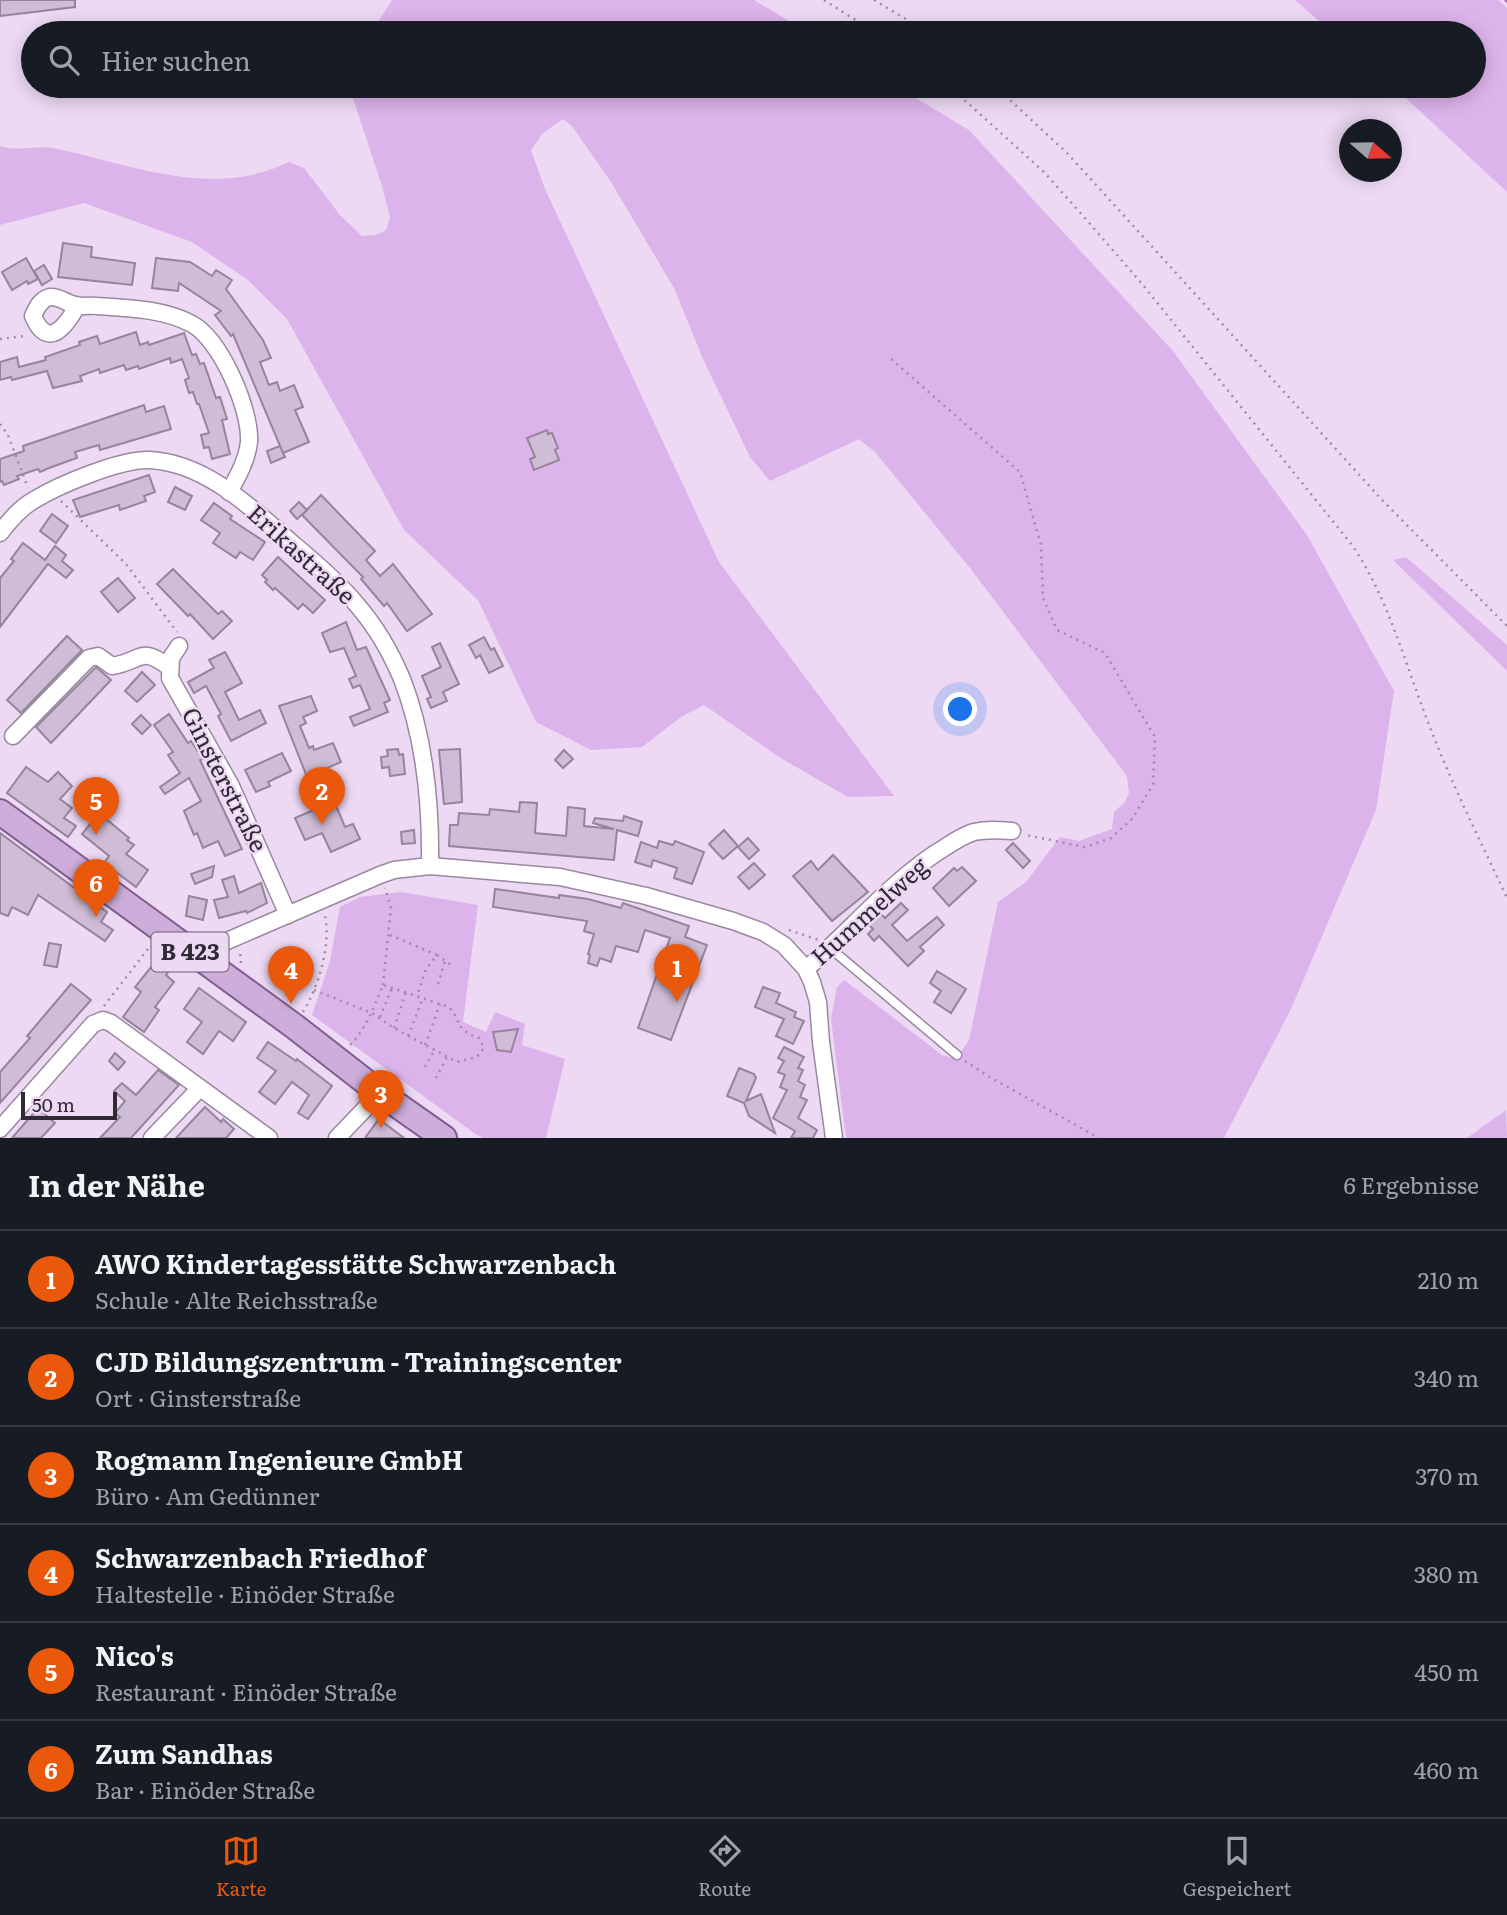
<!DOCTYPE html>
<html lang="de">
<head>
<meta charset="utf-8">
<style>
	body { margin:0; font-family:Literata,serif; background:#242831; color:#f1f3f6 }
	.compass { position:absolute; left:1339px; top:119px; width:63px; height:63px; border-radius:50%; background:#171b24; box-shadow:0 4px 18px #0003; rotate:110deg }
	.scale { position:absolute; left:21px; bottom:18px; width:96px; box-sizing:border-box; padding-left:7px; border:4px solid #312a34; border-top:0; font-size:19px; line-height:24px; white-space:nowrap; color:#312a34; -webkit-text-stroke:5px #edd9f4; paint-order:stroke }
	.you { position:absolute; left:961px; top:710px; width:24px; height:24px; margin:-18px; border:5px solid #fff; border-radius:50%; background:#1a73e8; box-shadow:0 0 0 10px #1a73e833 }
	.badge { display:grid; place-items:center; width:46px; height:46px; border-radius:50%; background:#ea580c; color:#fff; font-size:23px; font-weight:700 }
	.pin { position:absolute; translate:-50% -58px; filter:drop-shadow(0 2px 4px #0008) }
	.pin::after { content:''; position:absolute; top:37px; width:24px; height:21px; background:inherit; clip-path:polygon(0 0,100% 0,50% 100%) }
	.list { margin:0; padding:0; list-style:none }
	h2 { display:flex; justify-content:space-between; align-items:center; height:91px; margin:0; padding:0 28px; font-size:30px }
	h2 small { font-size:23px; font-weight:400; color:#9ea1a6 }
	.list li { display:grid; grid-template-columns:46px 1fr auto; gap:21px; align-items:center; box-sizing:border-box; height:98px; padding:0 28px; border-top:2px solid #363941 }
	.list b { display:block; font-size:26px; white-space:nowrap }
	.list p { margin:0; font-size:23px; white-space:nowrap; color:#9ea1a6 }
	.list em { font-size:23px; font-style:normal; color:#9ea1a6 }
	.icon { flex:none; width:38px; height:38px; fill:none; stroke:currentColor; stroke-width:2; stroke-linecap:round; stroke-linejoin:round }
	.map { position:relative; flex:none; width:1507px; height:1138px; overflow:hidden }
	.search { position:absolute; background:#171b24; box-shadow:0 4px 18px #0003; left:21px; right:21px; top:21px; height:77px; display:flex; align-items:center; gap:18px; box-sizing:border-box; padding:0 24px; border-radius:38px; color:#9ea1a6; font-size:26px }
	.sheet { height:679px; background:#171b24 }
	nav { display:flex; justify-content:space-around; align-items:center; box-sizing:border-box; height:98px; border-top:2px solid #363941; background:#171b24; font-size:19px; color:#9ea1a6 }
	nav a { display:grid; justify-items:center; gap:4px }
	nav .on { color:#ea580c }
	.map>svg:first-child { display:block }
	.green { fill:#ddb3ec }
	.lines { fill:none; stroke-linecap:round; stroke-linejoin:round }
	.stream { stroke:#a176b1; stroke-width:3.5 }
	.building { fill:#cfbcd6; stroke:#95849c; stroke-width:2 }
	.lane-casing { stroke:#9988a0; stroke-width:11 }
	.street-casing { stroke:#9988a0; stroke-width:19 }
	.primary-casing { stroke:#815c8e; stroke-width:28 }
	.path { stroke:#9c8ea2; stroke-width:2.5; stroke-dasharray:2 5; stroke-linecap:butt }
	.lane { stroke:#fff; stroke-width:8 }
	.street { stroke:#fff; stroke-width:16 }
	.primary { stroke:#cdadd9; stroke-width:24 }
	.labels { text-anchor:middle; stroke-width:5; stroke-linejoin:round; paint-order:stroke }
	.shield { fill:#edd9f4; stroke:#695e6e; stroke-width:2 }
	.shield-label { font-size:23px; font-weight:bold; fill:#312a34 }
	.street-label { font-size:24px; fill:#312a34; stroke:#edd9f4 }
</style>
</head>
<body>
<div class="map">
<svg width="1507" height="1138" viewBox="0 0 1507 1138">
	<rect width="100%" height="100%" fill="#edd9f4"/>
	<g class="green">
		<path d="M392,0H754L809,33H371Z"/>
		<path d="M1295,0H1498L1507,8V192L1393,86H1474V33H1333Z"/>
		<path d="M349,86H896L969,130L1173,351L1307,535L1394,691L1376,810L1291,1009L1224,1138H846L831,1019L837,987L844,980L942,1055L956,1059L969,1040L998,902L1026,882L1060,837L1079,841L1112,829L1114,812L1125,802L1129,793L1127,776L970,568L875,452L859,439L770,481L750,457L703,359L674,288L611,182L572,126L563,119L543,133L531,150L545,189L719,562L894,796L848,797L779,757L704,705L681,717L642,747L591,750L536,722L478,600L404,530L287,319L248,280L192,242L84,203L0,225V146C19,152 36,145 53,148C130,164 211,200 289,162L304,168L340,215L362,236L376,235L386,230L390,217L382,186Z"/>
		<path d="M1406,557L1507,645V671L1393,560Z"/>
		<path d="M401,892L478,905L463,1022L486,1032L495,1012L525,1024L522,1045L565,1059L546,1138H483L474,1133L312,1015L330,961L340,907L360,897Z"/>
		<path d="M1506,1110L1507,1138H1467Z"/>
	</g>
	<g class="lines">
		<path class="stream" d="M1506,0L1507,1"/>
	</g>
	<g class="building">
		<path d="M0,0H75V7L0,16Z"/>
		<path d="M63,243L92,247L91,257L135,263L132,285L58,277Z"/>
		<path d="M26,258L38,279L28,284L27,281L12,290L2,272Z"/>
		<path d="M156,258L190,262L212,276L216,270L232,280L226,289L263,340L271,358L260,362L269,385L277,382L280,391L294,385L303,407L295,410L309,442L283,453L285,457L271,463L267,451L280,446L283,453L233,334L231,336L215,315L221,311L179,283L178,291L152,288Z"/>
		<path d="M44,265L52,279L42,285L34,271Z"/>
		<path d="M136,332L140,345L148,342L149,345L184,333L192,355L196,354L200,364L204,363L216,398L220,397L227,419L222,420L230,454L212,459L209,447L204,448L201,435L209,433L199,404H197L193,392L189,393L185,380L189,378L182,359L171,363L170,358L139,369L138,366L126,370L124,365L100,373L99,369L80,376L82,381L53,388L47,371L12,380L11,377L0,380V362L17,357L19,367L46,360L45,357L80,345L79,342L97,336L100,344Z"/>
		<path d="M144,405L146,412L164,406L171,429L100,450L99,445L75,452L77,458L49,468L40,472L38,469L17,476L19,479L4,485L2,481L0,482V459L24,451L23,446Z"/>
		<path d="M547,430L548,434L552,433L558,448L555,450L559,460L534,470L530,459L535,457L527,438Z"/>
		<path d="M149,475L155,492L144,496L146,501L120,510L119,505L80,517L73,500Z"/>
		<path d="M175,487L192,496L185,510L168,502Z"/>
		<path d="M321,495L375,551L366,560L380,576L393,564L432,614L407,631L387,603L384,606L361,579L363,577L302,515Z"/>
		<path d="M299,502L307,510L297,519L290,511Z"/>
		<path d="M214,503L232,516L230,519L265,542L253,560L240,552L236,558L213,543L220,533L201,520Z"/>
		<path d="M52,514L68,526L56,543L40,531Z"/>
		<path d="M23,543L45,560L55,546L66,555L62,561L73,570L66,578L48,564L0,627V578L14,561L11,559Z"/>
		<path d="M278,557L325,600L313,613L303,604L298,609L275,588L273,590L265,582L267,580L262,575Z"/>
		<path d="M173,569L218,614L222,611L232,621L213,639L190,614L188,616L157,584Z"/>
		<path d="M118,578L135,598L118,612L101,592Z"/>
		<path d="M346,622L357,650L366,647L390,700L384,703L388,712L354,726L350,717L370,709L360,685L353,688L349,679L356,676L344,648L330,652L322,633Z"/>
		<path d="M67,636L82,650L21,713L7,700Z"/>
		<path d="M484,637L491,650L494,648L503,666L489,673L480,655L476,658L469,645Z"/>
		<path d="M440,643L459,684L443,692L447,701L431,708L427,699L431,697L422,676L441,667L432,647Z"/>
		<path d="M225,652L242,683L225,692L239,720L260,710L266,723L231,741L218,716L221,714L206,686L194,693L188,682L214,668L209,660Z"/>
		<path d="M96,667L111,680L51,743L36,727Z"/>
		<path d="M142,672L155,685L137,702L125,691Z"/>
		<path d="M311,696L317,711L303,717L306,723L300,726L309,748L313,746L314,750L333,743L341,762L307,777L279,706Z"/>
		<path d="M169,714L188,743L191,741L203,759L200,760L242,849L225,856L218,841L203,848L197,833L194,835L184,811L201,801L189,778L165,794L160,787L180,773L168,755L173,752L154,725Z"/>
		<path d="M141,715L151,725L142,734L132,724Z"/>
		<path d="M398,749L399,755L403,754L405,774L390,776L389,767L382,768L381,757L388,756L387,750Z"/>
		<path d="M460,749L462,802L444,804L439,750Z"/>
		<path d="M564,750L573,759L563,768L555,760Z"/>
		<path d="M282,753L291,771L268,782L270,786L256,792L245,770Z"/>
		<path d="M26,767L48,782L58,772L72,786L60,799L72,808L64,818L76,826L68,837L7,793Z"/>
		<path d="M334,801L345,827L353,824L360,839L331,852L322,833L305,840L295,818Z"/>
		<path d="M520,802L537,803L535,833L566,836L568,807L585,809L584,826L614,829L593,823L595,818L623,821L624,816L642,822L638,836L617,830L614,860L449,846L450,825H458L459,813L489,815L490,809L519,812Z"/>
		<path d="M99,813L129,838L127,840L134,845L126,854L148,870L136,887L104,863L109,856L82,834Z"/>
		<path d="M414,830L415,843L402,844L401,832Z"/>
		<path d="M724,830L738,846L723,859L709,844Z"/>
		<path d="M0,833L107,912L101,922L113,930L105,941L38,895L28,915L12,907L8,916L0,913Z"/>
		<path d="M748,838L759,850L749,859L738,847Z"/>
		<path d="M659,841L673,845L675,841L704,852L692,884L674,878L677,868L653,860L651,867L635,862L641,842L657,848Z"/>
		<path d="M1013,843L1030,861L1023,868L1006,850Z"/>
		<path d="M833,855L868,892L832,921L793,876L811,861L818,870Z"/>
		<path d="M754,863L765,875L749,889L738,877Z"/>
		<path d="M214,866L212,877L195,884L191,874Z"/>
		<path d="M962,867L976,881L949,906L933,888L954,868L957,871Z"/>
		<path d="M234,876L239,893L261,883L267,903L247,913L246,911L219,918L214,900L228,897L222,880Z"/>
		<path d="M495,889L559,898V895L588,899L621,908L623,903L689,926L685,937L707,945L671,1040L638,1028L670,938L645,930L638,952L616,946L611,962L600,958L597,966L588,963L590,955L588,954L594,934L584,931L587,921L493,907Z"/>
		<path d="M189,896L207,900L203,920L186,916Z"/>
		<path d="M901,903L908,910L892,925L907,941L937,917L944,925L920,947L924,951L908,966L879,936L874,941L868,934L873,929L868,924L880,913L885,918Z"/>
		<path d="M49,943L61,945L57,967L44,965Z"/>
		<path d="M156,961L169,971L166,975L174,982L155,1007L159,1010L144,1032L123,1017L141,992L135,987Z"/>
		<path d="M937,971L966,989L951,1013L934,1002L941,991L930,983Z"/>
		<path d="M71,984L91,1000L0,1103V1072L30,1038L27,1036Z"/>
		<path d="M763,987L780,993L776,1003L796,1012L794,1017L804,1021L793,1044L776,1036L784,1019L755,1007Z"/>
		<path d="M199,988L246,1022L233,1041L219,1031L203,1054L187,1042L202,1022L184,1009Z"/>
		<path d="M518,1029L511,1052L497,1050L493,1032Z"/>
		<path d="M268,1042L296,1061L297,1059L332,1086L308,1119L298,1113L309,1095L292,1082L275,1104L259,1092L276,1071L257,1058Z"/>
		<path d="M784,1047L804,1057L798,1068L803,1070L798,1081L805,1085L800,1097L807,1100L798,1118L817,1130L813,1138H791L795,1131L773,1118L787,1090L780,1087L785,1075L778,1072L784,1061L778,1058Z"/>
		<path d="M115,1053L125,1062L118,1070L109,1061Z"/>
		<path d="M739,1068L754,1074L756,1078L746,1101L761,1094L775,1133L749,1116L744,1103L727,1096Z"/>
		<path d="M158,1070L179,1085L131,1138H100L120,1117L115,1113L125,1101L114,1091L122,1083L136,1095Z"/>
		<path d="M205,1107L221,1122L223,1119L234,1129L226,1138H176Z"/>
		<path d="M38,1108L55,1123L41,1138H12Z"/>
		<path d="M379,1119L404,1138H365Z"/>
	</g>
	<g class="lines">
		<g class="lane-casing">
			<path id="lane" d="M830,948L957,1055"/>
		</g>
		<g class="street-casing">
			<g id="street">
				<path d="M77,306C66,326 48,351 33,316C37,307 41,299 50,297C60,296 67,304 76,305C83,307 91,305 97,306C128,308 164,309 192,324C221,340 251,410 249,442C247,460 238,476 229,492"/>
				<path d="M0,533C10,520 20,508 34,500C59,485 120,459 149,460C205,462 253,509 293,544C316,563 339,583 358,606C376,627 391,653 402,679C425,738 431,803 430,866"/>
				<path d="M179,646L171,658L170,678L231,786L288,915"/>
				<path d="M13,736L89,658L98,656L112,666C143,661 139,645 169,667"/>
				<path d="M202,961L217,946L227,941L380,875L394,870L430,866L560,877L646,896L733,921L763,932L784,945L806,969L812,982L818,1002L821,1042L834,1138"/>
				<path d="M806,969C850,931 887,886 936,853C948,846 960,836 974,832C987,829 999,830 1012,831"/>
				<path d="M0,1129L93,1024L103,1020L111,1023L269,1138"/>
				<path d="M152,1138L200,1088"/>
				<path d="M337,1138L380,1093"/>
			</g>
		</g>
		<g class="primary-casing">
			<path id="primary" d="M0,812L294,1026L380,1093L444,1138"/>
		</g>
		<g class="path">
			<path d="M824,0L876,33"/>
			<path d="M874,0L929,33"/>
			<path d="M949,86L1045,173L1091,225L1143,285L1352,545C1390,601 1405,665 1430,727C1452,785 1481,842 1507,898"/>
			<path d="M995,86L1068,154L1383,501L1507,626"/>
			<path d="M0,339L24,336L27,334"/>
			<path d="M891,359L1020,472L1041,545L1043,598L1057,630L1105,653L1155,737L1153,784L1133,818L1111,838L1085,847L1026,835"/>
			<path d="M0,424L8,435L28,488"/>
			<path d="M61,501L126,564L177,632"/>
			<path d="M789,930L819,940"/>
			<path d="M390,935L437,955L426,969L417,996"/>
			<path d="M437,955L451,965"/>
			<path d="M241,963L240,956L243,950"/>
			<path d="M438,984L445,961"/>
			<path d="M383,985L391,908L385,888"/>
			<path d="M314,990L372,1013L394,1028L457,1062L477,1057L484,1048L479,1038C453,1028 464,1025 449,1007L383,985C374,1007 366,1030 348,1047"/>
			<path d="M104,1006L151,945"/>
			<path d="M303,1012C319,986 331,945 325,915"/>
			<path d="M380,1017L392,988"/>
			<path d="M394,1028L406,992"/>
			<path d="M408,1036L423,998"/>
			<path d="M425,1045L440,1004"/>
			<path d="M965,1061L988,1076L1099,1138"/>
			<path d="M425,1067L434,1051"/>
			<path d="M436,1078L447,1057"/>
		</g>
		<use href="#lane" class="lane"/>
		<use href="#street" class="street"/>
		<use href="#primary" class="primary"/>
	</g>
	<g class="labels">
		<rect class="shield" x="151.5" y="932.5" width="77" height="39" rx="5"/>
		<g class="shield-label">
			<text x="190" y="960">B 423</text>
		</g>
		<g class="street-label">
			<text transform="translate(301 555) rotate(42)" y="8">Erikastraße</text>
			<text transform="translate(224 780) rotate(63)" y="8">Ginsterstraße</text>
			<text transform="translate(870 912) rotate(-42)" y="8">Hummelweg</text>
		</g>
	</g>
</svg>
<svg class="compass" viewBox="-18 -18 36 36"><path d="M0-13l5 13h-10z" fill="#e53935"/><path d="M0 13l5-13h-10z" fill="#9ea1a6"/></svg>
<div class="scale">50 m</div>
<div class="you"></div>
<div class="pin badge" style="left:677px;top:1002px">1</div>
<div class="pin badge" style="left:322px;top:825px">2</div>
<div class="pin badge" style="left:381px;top:1128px">3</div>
<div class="pin badge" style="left:291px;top:1004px">4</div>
<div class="pin badge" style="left:96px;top:835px">5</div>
<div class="pin badge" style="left:96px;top:917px">6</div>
<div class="search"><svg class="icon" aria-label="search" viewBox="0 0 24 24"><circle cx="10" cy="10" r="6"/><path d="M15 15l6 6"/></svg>Hier suchen</div>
</div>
<section class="sheet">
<h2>In der Nähe<small>6 Ergebnisse</small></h2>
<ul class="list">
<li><span class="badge">1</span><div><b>AWO Kindertagesstätte Schwarzenbach</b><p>Schule · Alte Reichsstraße</p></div><em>210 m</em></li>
<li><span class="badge">2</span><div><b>CJD Bildungszentrum - Trainingscenter</b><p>Ort · Ginsterstraße</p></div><em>340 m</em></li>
<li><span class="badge">3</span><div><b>Rogmann Ingenieure GmbH</b><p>Büro · Am Gedünner</p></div><em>370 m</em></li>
<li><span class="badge">4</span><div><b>Schwarzenbach Friedhof</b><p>Haltestelle · Einöder Straße</p></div><em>380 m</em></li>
<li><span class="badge">5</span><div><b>Nico's</b><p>Restaurant · Einöder Straße</p></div><em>450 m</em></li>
<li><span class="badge">6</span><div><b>Zum Sandhas</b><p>Bar · Einöder Straße</p></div><em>460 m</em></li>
</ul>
</section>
<nav>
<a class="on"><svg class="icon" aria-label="map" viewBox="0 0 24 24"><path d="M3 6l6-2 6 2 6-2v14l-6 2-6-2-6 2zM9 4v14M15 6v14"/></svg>Karte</a>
<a><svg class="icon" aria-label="directions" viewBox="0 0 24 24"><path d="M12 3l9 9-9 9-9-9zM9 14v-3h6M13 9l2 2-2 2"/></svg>Route</a>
<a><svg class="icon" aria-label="saved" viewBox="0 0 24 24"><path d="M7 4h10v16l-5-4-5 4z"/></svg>Gespeichert</a>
</nav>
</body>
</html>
